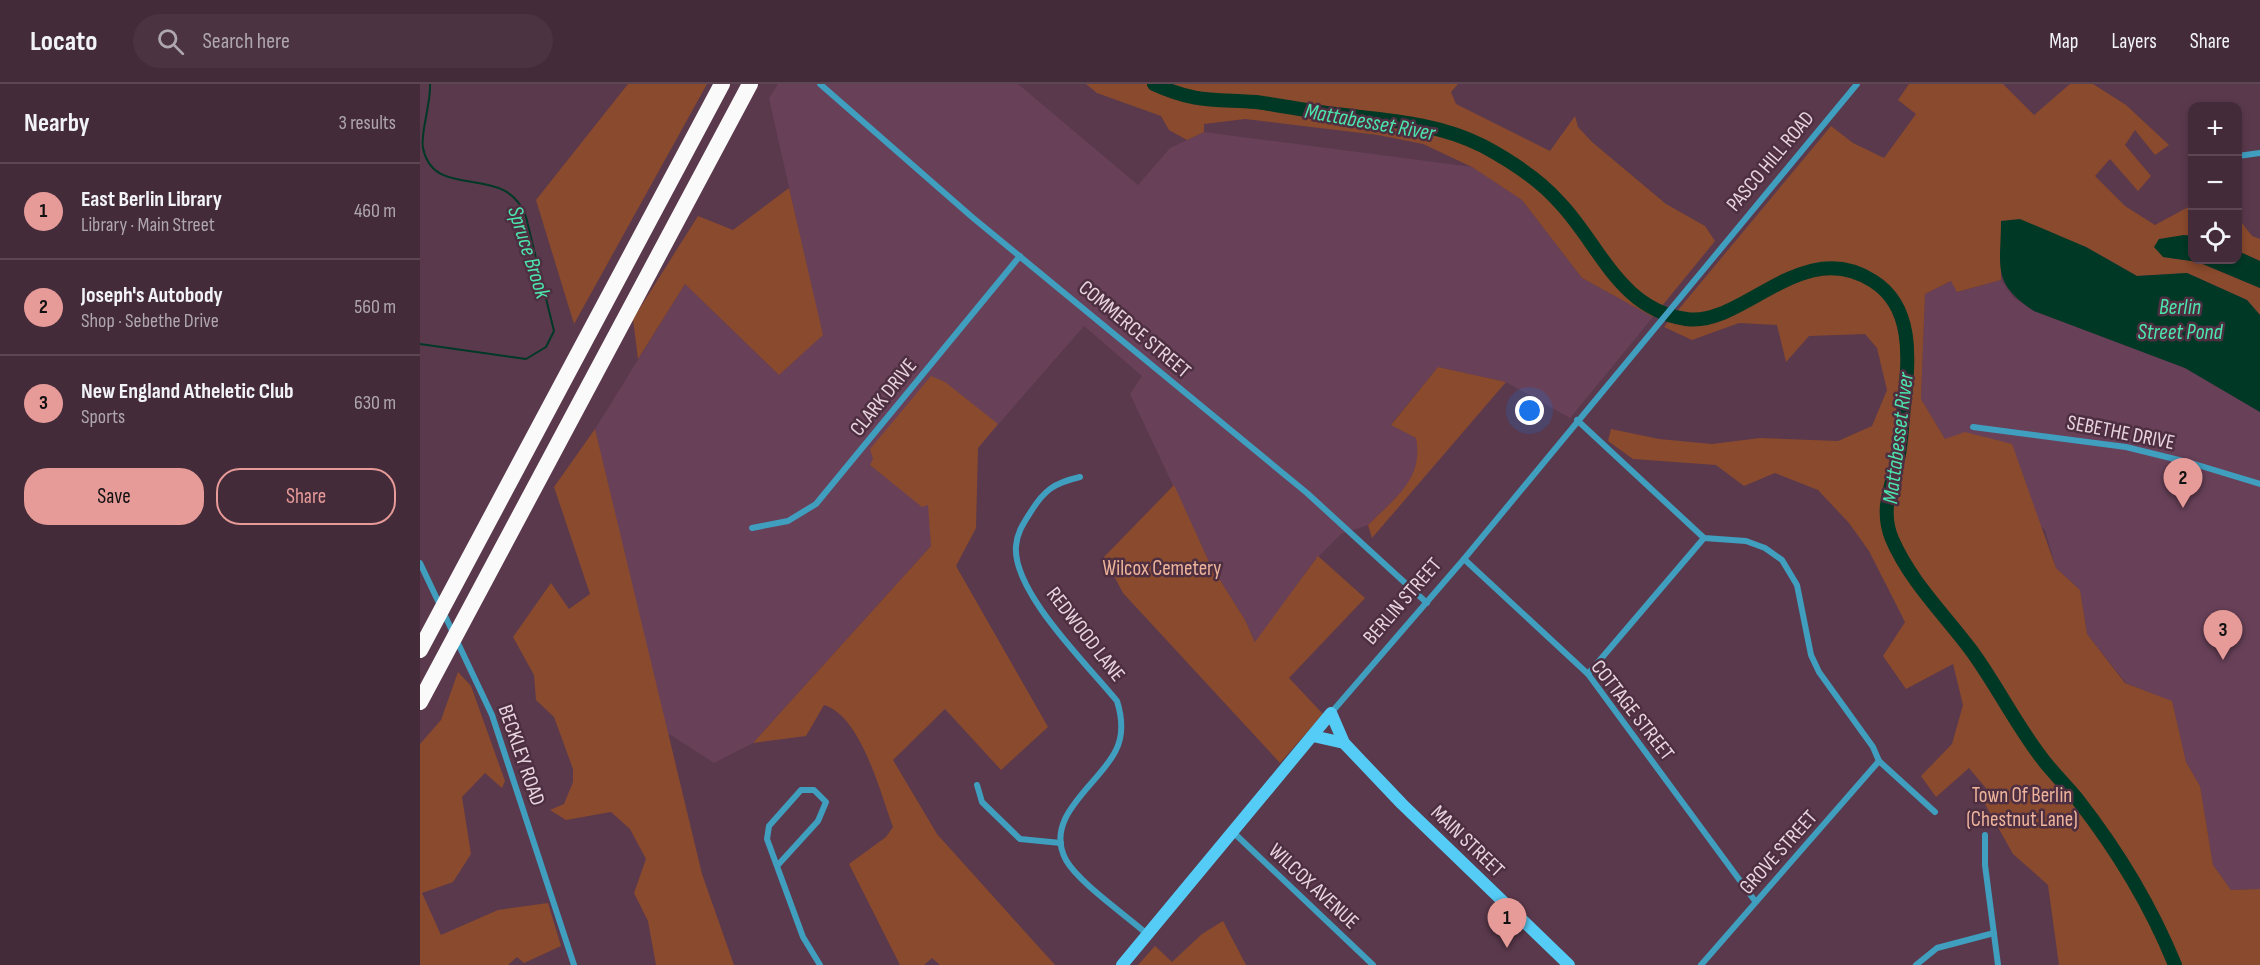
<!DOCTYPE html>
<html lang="en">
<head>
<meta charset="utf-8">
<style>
	body { margin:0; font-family:"Sofia Sans Condensed",sans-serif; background:#4b3341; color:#f1f3f6 }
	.controls { position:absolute; right:18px; top:18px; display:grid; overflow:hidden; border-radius:12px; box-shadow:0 3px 9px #0003 }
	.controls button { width:54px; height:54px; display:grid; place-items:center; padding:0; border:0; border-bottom:2px solid #5c4753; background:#442b39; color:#f1f3f6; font:30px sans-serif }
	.you { position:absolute; left:1110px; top:327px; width:21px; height:21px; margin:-15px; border:4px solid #fff; border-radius:50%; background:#1a73e8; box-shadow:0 0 0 9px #1a73e833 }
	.badge { display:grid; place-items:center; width:39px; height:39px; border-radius:50%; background:#e69b98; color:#111; font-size:20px; font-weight:700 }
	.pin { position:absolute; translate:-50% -50px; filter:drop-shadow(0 2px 3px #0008) }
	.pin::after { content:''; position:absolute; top:32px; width:21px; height:18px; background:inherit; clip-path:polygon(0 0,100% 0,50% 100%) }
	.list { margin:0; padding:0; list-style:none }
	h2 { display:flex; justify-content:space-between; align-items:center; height:78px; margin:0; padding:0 24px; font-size:26px }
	h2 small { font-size:20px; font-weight:400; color:#afa7ae }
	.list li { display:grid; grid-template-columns:39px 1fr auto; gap:18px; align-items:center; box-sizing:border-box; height:96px; padding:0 24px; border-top:2px solid #5c4753 }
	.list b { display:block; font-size:22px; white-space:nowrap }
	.list p { margin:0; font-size:20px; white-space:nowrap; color:#afa7ae }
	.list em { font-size:20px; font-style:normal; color:#afa7ae }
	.actions { display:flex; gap:12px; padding:18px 24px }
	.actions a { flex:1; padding:14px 0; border:2px solid #e69b98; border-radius:24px; text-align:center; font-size:21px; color:#e69b98 }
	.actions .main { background:#e69b98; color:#111 }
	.icon { flex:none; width:33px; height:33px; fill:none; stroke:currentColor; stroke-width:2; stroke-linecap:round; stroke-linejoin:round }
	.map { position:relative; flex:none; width:1840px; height:881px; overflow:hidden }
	header { display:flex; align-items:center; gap:36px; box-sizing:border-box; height:84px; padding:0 30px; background:#442b39; border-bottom:2px solid #5c4753 }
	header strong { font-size:28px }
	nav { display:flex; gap:33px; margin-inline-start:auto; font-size:21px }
	.search { width:420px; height:54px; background:#4b3341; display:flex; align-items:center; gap:15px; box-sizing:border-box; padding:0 21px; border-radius:33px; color:#afa7ae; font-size:22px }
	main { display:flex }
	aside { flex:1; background:#442b39 }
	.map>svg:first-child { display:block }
	.built { fill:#684158 }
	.green { fill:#8a4a2d }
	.water { fill:#003826 }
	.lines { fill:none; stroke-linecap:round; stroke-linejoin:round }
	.stream { stroke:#003826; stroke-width:2 }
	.river { stroke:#003826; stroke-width:14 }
	.street { stroke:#409ebf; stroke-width:6 }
	.secondary { stroke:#55ccf6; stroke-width:12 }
	.highway { stroke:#fafafa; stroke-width:16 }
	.labels { text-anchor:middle; stroke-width:5; stroke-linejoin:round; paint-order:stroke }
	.street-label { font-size:21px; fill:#e8d4df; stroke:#4e2f41 }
	.park-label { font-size:21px; fill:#eeb49b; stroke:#4e2f41 }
	.water-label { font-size:22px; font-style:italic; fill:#4ce6ad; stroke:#4e2f41 }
</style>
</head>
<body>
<header>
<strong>Locato</strong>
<div class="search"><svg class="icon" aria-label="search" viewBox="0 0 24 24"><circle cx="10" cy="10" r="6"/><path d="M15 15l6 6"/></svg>Search here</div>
<nav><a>Map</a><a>Layers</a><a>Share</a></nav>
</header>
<main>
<aside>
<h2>Nearby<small>3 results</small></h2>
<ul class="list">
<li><span class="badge">1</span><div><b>East Berlin Library</b><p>Library · Main Street</p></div><em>460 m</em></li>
<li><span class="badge">2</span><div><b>Joseph's Autobody</b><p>Shop · Sebethe Drive</p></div><em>560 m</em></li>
<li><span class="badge">3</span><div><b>New England Atheletic Club</b><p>Sports</p></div><em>630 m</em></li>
</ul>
<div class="actions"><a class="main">Save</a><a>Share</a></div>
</aside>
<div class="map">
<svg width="1840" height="881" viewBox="0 0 1840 881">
	<rect width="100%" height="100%" fill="#5a394c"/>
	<g class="built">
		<path d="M358,0H598L718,101L750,64L784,48L1052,83L1102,116L1162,194L1233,233L1150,334L1086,298L1018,283L971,340L996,354L999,371L989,401L948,441L921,450L894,477L836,559L825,536L790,480L710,310L722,292L664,242L509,420L511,462L333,659L294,679L246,648L175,345L265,200L359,291L402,251L349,14Z"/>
		<path d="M1581,196L1593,213L1614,227L1765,284L1840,328V805L1811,806L1793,781L1780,702L1766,678L1752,618L1706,599L1667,550L1660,506L1636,484L1625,446L1525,355L1501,315L1505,210L1532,197L1538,208Z"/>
	</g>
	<g class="green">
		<path d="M208,0H287L154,240L116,116Z"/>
		<path d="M666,0H1038L1031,8L1036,20L1130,67L1155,32L1158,43L1172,58L1246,120L1285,142L1295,157L1233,233L1162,194L1102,116L1052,83L1003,60L958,51L825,35L784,40V48L767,56L749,46L741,32L677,9Z"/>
		<path d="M1489,0H1583L1614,31L1650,0H1673L1706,21L1749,61L1735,71L1715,46L1705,61L1731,92L1718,107L1690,75L1675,92L1705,122L1735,141L1772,121V152L1764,151L1743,173L1778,178L1840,204V231L1827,216L1767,189L1717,192L1666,163L1581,137V196L1537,208L1531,197L1505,210L1501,315L1525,355L1545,348L1592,360L1636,484L1660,506L1667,550L1705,599L1752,617L1766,678L1780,702L1793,781L1811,806L1840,805V881H1639L1628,801L1593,770L1564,718L1571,710L1549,684L1516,713L1501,692L1532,660L1543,621L1533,580L1486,605L1463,572L1485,538L1449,467L1429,439L1398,406L1355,389L1324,402L1296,381L1213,375L1188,357L1191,345L1239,355L1292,360L1340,354L1418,357L1452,342L1467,306L1457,264L1445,250L1389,252L1366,278L1357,241L1319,239L1272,256L1244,243L1411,42L1433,59L1464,74L1496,30L1478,16Z"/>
		<path d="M369,104L403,251L359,291L265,200L218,275L213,235L278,132L313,146Z"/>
		<path d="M1818,134L1832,152L1840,155V177L1818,167Z"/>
		<path d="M1018,283L1086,298L952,454L948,441C975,414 1004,395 996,354L971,341Z"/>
		<path d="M511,292L525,298L578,340L558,364L556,444L536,482L628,643L581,686L525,625L473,676L517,750L635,881H520L512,874L504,881H480L429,780L466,753L473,743C460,708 441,632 404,621L386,652L333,659L511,462L508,421L502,423L450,381L453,375L450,365Z"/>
		<path d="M175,345L282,790L314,881H236L228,837L214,809L226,775L210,745L191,728L146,736L130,726L144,720L153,698V685L134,633L116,616L114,591L93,553L131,499L149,525L170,510L134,403Z"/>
		<path d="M754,401L790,480L825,536L835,558L898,472L945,514L869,594L903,630L860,679L703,509L684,473Z"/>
		<path d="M38,588L51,602L85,697L82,704L65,689L42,713L51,770L33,798L2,809L21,851L78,826L128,819L141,862L104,879L97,873L88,881H0V660L21,636Z"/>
		<path d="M803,837L826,881H718L735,862L752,878L782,850Z"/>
	</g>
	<g class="water">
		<path d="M1600,135L1666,163L1717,192L1767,189L1827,216L1840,231V328L1765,284L1614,227C1571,199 1581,183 1581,137Z"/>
		<path d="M1764,151L1772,152V176H1818V167L1840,177V204L1778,178L1743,173L1734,163L1739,155Z"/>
	</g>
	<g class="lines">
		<path class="stream" d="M0,260L106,275L126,263L134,247L106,133C86,76 14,119 3,64C0,49 11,21 10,0"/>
		<path class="river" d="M734,0C776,19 793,15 836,18C859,21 883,26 907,29C960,36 1014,37 1063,62C1091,77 1119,95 1140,119C1180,161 1199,225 1266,235C1322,244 1382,151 1453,197C1496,224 1488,280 1484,322C1482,338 1482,354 1479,370C1473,400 1459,424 1472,455C1490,497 1524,530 1551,566C1576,600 1595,639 1621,673C1632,688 1646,701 1658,716C1697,766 1731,822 1755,881"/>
		<g class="street">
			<path d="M400,0L552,133L887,409L1007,519"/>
			<path d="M1818,72L1840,69"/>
			<path d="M1157,336L1284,454L1326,457L1345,464L1362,476L1377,501L1391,571L1399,588L1453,663L1459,677L1515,728"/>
			<path d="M1553,343L1706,363L1771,379L1840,400"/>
			<path d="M660,393C634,399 624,406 610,429C603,440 597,449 596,462C592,508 669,582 697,617C702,633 704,650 696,666C681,699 622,732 646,776C658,798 707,832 727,850"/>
			<path d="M332,444L368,437L396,420L600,172"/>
			<path d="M1044,475L1168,590L1335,817"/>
			<path d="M0,479L72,631L154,881"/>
			<path d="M1168,590L1284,454"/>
			<path d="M911,629L1044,475L1437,0"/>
			<path d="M557,701L562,718L600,755L641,759"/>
			<path d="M813,748L953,881"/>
			<path d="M1565,751V781L1578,881"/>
			<path d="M357,782L398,737L406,718L394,706H381L349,742L347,755L383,853L400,881"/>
			<path d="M1281,881L1459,677"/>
			<path d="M1496,881L1517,864L1574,849"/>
		</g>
		<g class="secondary">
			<path d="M893,652L924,659"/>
			<path d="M702,881L911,629L924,659L982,720L1149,881"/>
		</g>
		<g class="highway">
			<path d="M0,566L302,0"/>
			<path d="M0,618L330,0"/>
		</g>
	</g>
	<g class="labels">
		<g class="street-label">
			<text transform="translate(1350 77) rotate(-50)" y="7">PASCO HILL ROAD</text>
			<text transform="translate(715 245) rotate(40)" y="7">COMMERCE STREET</text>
			<text transform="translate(463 313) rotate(-51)" y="7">CLARK DRIVE</text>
			<text transform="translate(1701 348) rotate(11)" y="7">SEBETHE DRIVE</text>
			<text transform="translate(982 517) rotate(-49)" y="7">BERLIN STREET</text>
			<text transform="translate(666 550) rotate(52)" y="7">REDWOOD LANE</text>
			<text transform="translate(1213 626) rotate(52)" y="7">COTTAGE STREET</text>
			<text transform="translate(102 671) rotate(71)" y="7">BECKLEY ROAD</text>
			<text transform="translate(1048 757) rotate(44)" y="7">MAIN STREET</text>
			<text transform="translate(1358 768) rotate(-48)" y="7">GROVE STREET</text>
			<text transform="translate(894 802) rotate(43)" y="7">WILCOX AVENUE</text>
		</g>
		<g class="park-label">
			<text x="742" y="491">Wilcox Cemetery</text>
			<text x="1602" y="718">Town Of Berlin<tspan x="1602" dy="24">(Chestnut Lane)</tspan></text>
		</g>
		<g class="water-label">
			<text transform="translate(950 37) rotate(10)" y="8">Mattabesset River</text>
			<text transform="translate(110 168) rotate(72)" y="8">Spruce Brook</text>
			<text x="1760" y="230">Berlin<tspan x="1760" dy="25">Street Pond</tspan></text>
			<text transform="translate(1477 354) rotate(-83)" y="8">Mattabesset River</text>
		</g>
	</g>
</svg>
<div class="controls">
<button>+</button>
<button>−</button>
<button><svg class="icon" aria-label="locate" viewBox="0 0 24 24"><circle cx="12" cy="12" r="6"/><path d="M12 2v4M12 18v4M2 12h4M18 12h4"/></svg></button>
</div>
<div class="you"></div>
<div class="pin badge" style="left:1087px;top:864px">1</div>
<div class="pin badge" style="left:1763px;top:424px">2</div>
<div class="pin badge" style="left:1803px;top:576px">3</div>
</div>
</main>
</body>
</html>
